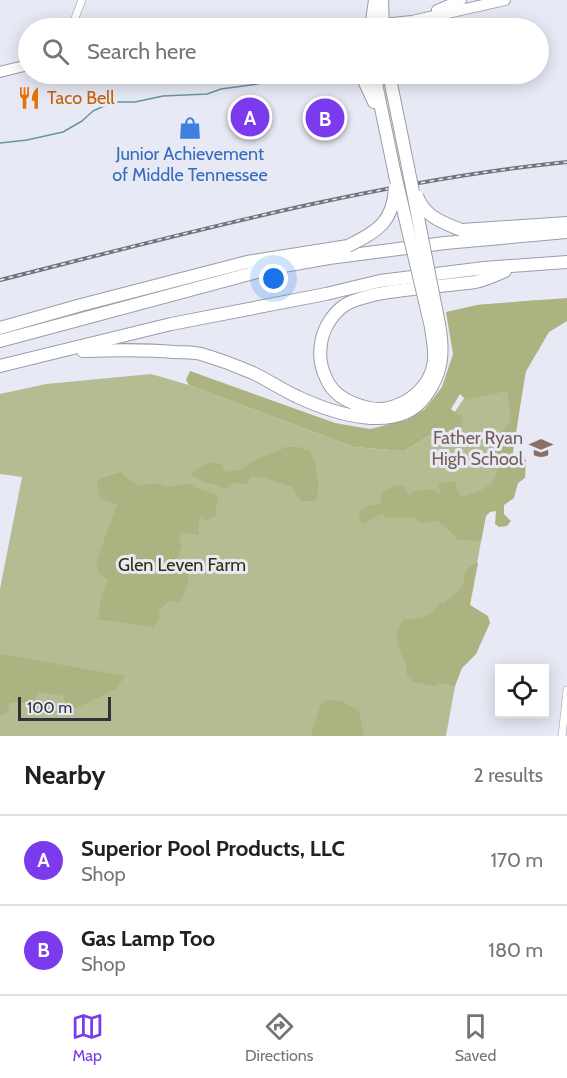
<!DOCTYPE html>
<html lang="en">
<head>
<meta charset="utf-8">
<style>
	body { margin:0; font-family:Cabin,sans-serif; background:#f6f6f6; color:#202124 }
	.controls { position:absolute; right:18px; bottom:18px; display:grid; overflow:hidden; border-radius:0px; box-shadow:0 3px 15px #0003 }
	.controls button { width:54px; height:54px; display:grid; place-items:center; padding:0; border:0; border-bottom:2px solid #e0e0e0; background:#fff; color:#202124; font:30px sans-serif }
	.scale { position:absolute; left:18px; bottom:15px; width:93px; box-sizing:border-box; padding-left:6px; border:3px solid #313236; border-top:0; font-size:16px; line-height:21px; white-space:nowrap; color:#313236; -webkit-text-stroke:4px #e7eaf5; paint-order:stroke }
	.you { position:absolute; left:274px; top:279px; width:21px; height:21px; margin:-15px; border:4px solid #fff; border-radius:50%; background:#1a73e8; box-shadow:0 0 0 9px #1a73e833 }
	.badge { display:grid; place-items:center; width:39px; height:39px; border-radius:50%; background:#7c3aed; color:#fff; font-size:20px; font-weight:700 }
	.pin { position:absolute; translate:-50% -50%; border:3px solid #fff; box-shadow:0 2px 6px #0006 }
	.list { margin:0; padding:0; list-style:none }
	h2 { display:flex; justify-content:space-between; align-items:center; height:78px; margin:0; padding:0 24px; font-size:26px }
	h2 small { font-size:20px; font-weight:400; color:#757577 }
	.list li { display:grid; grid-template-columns:39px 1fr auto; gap:18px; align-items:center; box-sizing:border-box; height:90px; padding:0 24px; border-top:2px solid #e0e0e0 }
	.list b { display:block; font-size:22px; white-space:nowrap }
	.list p { margin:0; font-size:20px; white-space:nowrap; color:#757577 }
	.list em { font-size:20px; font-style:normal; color:#757577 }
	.icon { flex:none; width:33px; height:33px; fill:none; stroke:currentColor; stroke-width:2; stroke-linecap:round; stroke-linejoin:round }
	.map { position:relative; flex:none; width:567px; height:736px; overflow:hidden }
	.search { position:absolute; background:#fff; box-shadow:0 3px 15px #0003; left:18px; right:18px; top:18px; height:66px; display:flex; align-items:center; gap:15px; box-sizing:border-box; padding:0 21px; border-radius:33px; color:#757577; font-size:22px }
	.sheet { height:258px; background:#fff }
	nav { display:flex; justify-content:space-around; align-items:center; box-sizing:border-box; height:84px; border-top:2px solid #e0e0e0; background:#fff; font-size:16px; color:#757577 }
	nav a { display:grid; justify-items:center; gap:3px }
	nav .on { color:#7c3aed }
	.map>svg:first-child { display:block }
	.green { fill:#b6bc92 }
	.forest { fill:#acb280 }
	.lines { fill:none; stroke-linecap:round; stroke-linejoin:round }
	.stream { stroke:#68969d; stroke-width:1.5 }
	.minor-casing { stroke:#9b9da8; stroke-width:8 }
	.secondary-casing { stroke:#9b9da8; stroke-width:12 }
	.motorway-casing { stroke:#9b9da8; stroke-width:14 }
	.minor { stroke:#fff; stroke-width:7 }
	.secondary { stroke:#fff; stroke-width:10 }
	.motorway { stroke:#fff; stroke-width:12 }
	.rail-casing { stroke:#73757c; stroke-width:4 }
	.rail { stroke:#e7eaf5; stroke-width:1.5; stroke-dasharray:4.5; stroke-linecap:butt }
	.motorway-bridge-casing { stroke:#9b9da8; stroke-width:14; stroke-linecap:butt }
	.motorway-bridge { stroke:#fff; stroke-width:12 }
	.labels { text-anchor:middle; stroke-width:6; stroke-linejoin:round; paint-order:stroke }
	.food-label { font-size:18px; fill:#c56008; stroke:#e7eaf5; text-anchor:start }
	.shop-label { font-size:18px; fill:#366cbe; stroke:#e7eaf5 }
	.education-label { font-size:18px; fill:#785e54; stroke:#e7eaf5; text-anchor:end }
	.park-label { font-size:18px; fill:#2f3209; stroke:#e7eaf5 }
</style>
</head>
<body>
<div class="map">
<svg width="567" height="736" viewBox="0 0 567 736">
	<rect width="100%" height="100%" fill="#e7eaf5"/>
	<path class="green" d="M538,300L506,490L487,508L446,736H0V589L22,477L0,474V394L46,384L151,374L189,385L354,447L404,451L445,426L467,394L477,305Z"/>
	<g class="forest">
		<path d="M567,298V321L549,332L525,373L513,453L526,460L525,478L518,483L514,498L504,505V514L511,521L507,526L499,527L495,524L496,511L490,512L486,516L481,541L458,540L449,530L438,521L420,523L413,517L386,518L382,513L363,524L359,521L360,511L368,506L382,504L380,499L382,493L393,486L403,485L409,496L415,491L434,489L441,495L438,484L455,481L458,492L462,497C490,488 504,481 495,449L501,451L503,445L496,438L511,421L507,391L466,400L460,394L451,409L463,419L461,430L451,438L438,440L430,435L404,451L354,447L189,385L186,380L190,371L335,423L370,429L407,420L425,409L442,387L453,354L446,312L477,305Z"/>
		<path d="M285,447H299L310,451C317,467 321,484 316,501H301L292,487L261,477H250L247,484L233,483L226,489C211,481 205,486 191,474C201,465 209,461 222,464L224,472L243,469C253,456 271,457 285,447Z"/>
		<path d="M121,472C126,479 133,480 139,486L156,483L165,487L188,484L203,491L214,493L218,498L215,516L206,521L199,517V535L181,532L179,540L182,545L177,559L189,564C190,576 187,593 179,603L170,600L159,610L160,618L153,627L97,619C101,605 101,592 108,580L99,573L96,563L117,504L100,499L97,486L99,479Z"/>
		<path d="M478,563L470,605L488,616L490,623L476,654L462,668L455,686L440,683L435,686L413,682L407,676C406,671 407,666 405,662C398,647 391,633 405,619C422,620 431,617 440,602L444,603C449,598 459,592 462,585C468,575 461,568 478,563Z"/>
		<path d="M0,654L125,676L116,689L74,709L65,705L64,696L39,692L32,703L12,702L8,704L9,712L0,715Z"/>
		<path d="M325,700L342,701L359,711L364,736H311L320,706Z"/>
	</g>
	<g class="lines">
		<path class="stream" d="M0,143L27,140L63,132L82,121L93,111L113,102H135L163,96L207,94L221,89L257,84L274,79L321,74"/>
		<g class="minor-casing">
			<g id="minor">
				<path d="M71,28L82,0"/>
				<path d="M562,736L567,690"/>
			</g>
		</g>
		<g class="secondary-casing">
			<g id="secondary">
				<path d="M437,10L461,0"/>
				<path d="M344,28L412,21L505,0"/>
				<path d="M0,72L28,65"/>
			</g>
		</g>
		<g class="motorway-casing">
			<g id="motorway">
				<path d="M361,74L374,102"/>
				<path d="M374,74L395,175"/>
				<path d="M389,74L409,172"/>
				<path d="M461,230L567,223"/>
				<path d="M431,327C432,337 435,349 434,359C432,390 398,414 369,408C351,404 333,396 326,378C320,366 319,351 322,338C325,326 334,312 345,305C373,289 442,287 475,282C485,280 496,275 505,271"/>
				<path d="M0,328L81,305L247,262L348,246"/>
				<path d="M0,341L272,268L329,258L445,243L567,232"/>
				<path d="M83,351C114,350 143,349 174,352C183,352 193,352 201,354C218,359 237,366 253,373C268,380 282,390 298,397C332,413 397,435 425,397C443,373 444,352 439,324"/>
				<path d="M0,366L171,324L326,294L380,281L484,268L567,262"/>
			</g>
		</g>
		<use href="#minor" class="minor"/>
		<use href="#secondary" class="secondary"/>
		<use href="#motorway" class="motorway"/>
		<g class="rail-casing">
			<path id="rail" d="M0,280C187,233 374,182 567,162"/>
		</g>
		<use href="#rail" class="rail"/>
		<g class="motorway-bridge-casing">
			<g id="motorway-bridge">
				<path d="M382,0L383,28"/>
				<path d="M371,28L375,0"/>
				<path d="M409,172L439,324"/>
				<path d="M395,175L431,327"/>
				<path d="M417,196C425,217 442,222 461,230"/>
				<path d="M348,246C377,231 393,223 395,188"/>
			</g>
		</g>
		<use href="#motorway-bridge" class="motorway-bridge"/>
	</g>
	<defs>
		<g id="restaurant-bare" transform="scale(1.8)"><path d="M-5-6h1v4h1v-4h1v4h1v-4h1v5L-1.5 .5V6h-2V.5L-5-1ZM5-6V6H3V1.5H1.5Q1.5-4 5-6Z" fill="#e8710a" stroke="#e7eaf5" stroke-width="2.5" paint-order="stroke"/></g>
		<g id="shop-bare" transform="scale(1.8)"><path d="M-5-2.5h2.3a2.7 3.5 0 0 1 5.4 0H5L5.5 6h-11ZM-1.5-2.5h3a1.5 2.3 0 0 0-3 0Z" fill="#3f7fe0" stroke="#e7eaf5" stroke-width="2.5" paint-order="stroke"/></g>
		<g id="university-bare" transform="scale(1.8)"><path d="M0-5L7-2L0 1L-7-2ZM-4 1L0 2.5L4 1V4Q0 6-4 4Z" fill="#8d6e63" stroke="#e7eaf5" stroke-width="2.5" paint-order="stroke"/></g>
	</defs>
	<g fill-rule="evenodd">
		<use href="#restaurant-bare" x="29" y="98"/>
		<use href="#shop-bare" x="190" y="128"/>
		<use href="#university-bare" x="541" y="448"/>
	</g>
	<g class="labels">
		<g class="food-label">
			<text x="47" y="104">Taco Bell</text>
		</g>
		<g class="shop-label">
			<text x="190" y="160">Junior Achievement<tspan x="190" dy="21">of Middle Tennessee</tspan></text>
		</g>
		<g class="education-label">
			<text x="523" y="444">Father Ryan<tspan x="523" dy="21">High School</tspan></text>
		</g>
		<g class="park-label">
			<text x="182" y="571">Glen Leven Farm</text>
		</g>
	</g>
</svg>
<div class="controls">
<button><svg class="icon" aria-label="locate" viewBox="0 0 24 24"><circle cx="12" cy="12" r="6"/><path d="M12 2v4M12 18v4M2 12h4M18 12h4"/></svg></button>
</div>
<div class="scale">100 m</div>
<div class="you"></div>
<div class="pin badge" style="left:250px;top:117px">A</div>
<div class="pin badge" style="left:325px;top:118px">B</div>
<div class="search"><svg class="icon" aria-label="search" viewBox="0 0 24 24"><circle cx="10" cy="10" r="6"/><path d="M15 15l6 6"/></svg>Search here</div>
</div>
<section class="sheet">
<h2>Nearby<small>2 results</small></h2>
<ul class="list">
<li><span class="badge">A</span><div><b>Superior Pool Products, LLC</b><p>Shop</p></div><em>170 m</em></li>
<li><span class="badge">B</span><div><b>Gas Lamp Too</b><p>Shop</p></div><em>180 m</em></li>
</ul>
</section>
<nav>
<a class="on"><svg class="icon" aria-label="map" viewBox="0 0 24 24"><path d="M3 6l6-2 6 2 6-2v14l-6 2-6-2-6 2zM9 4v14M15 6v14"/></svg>Map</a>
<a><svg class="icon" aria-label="directions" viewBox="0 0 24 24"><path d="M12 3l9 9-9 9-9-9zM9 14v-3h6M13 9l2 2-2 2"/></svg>Directions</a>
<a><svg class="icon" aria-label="saved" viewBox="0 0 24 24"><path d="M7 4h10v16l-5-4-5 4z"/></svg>Saved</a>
</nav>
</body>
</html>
